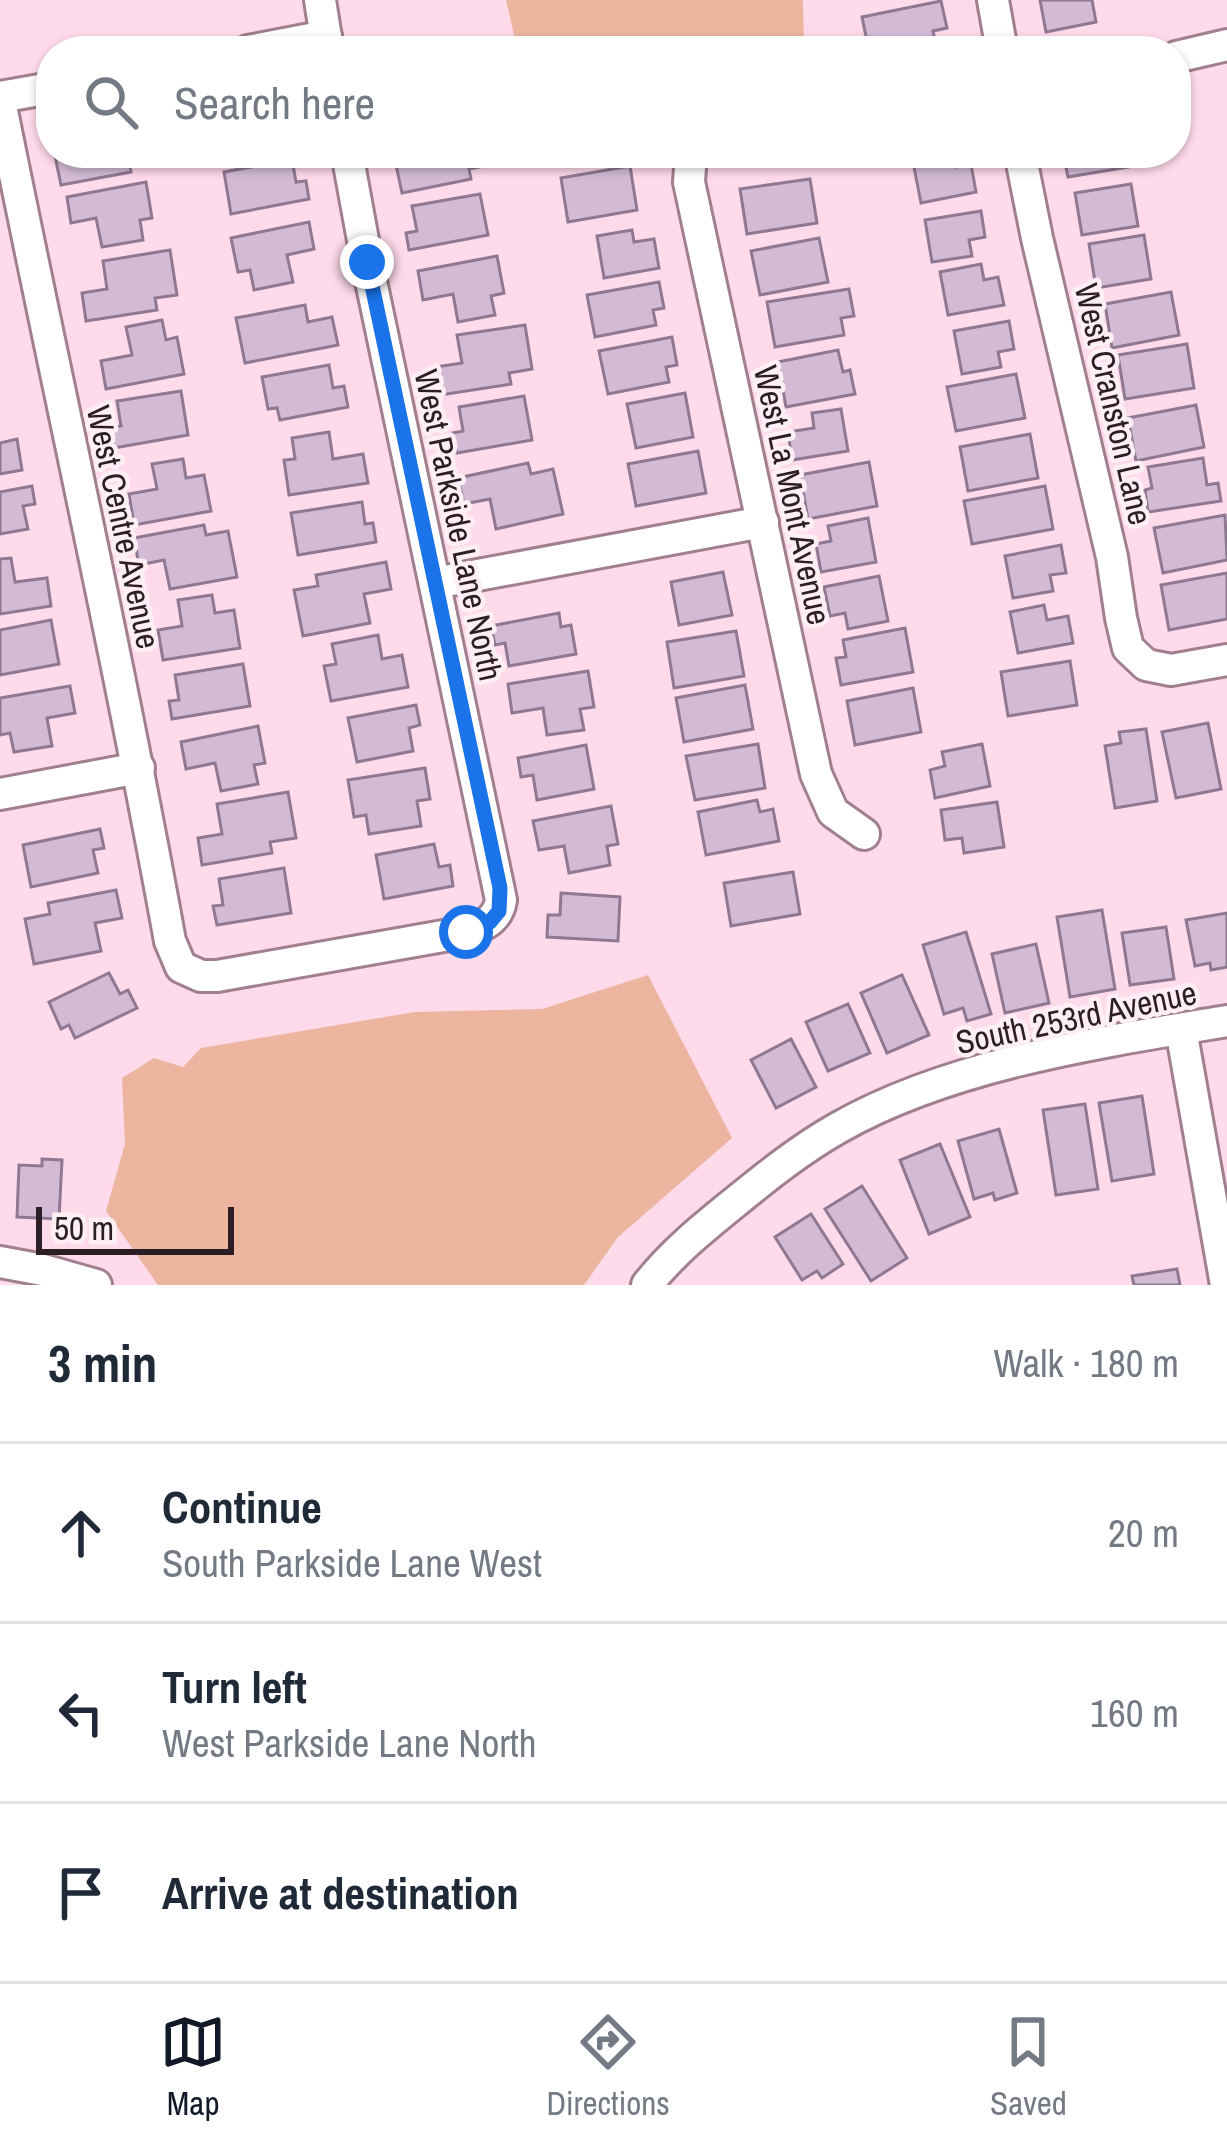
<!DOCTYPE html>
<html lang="en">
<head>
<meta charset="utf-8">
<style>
	body { margin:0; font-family:"Archivo Narrow",sans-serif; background:#f2f2f3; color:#1f2937 }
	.scale { position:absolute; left:36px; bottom:30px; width:198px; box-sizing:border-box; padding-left:12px; border:6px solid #2b1e24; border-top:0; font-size:33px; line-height:42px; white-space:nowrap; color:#2b1e24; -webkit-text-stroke:9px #feeff5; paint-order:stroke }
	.stop { position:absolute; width:36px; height:36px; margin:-27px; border:9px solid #1a73e8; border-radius:50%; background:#fff }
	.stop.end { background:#1a73e8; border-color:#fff; box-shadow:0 3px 12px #0008 }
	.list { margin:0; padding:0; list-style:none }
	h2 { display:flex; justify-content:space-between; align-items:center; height:156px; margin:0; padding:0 48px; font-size:51px }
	h2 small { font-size:39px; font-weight:400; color:#747a83 }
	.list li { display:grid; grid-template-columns:78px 1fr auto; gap:36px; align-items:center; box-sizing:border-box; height:180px; padding:0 48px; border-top:3px solid #e0e1e3 }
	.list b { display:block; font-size:45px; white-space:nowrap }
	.list p { margin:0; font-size:39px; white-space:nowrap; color:#747a83 }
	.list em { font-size:39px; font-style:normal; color:#747a83 }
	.icon { flex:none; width:66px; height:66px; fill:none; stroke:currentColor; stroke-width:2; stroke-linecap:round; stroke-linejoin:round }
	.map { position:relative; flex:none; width:1227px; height:1285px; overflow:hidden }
	.search { position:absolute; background:#fff; box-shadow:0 3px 9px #0004; left:36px; right:36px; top:36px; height:132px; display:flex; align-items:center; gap:30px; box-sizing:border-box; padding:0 42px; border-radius:48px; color:#747a83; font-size:45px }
	.sheet { height:696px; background:#fff }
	nav { display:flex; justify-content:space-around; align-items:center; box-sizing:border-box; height:168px; border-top:3px solid #e0e1e3; background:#fff; font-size:33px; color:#747a83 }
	nav a { display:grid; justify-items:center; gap:6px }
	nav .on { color:#111827 }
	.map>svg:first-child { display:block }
	.green { fill:#ecb5a0 }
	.building { fill:#d3bbd6; stroke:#8f7992; stroke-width:3 }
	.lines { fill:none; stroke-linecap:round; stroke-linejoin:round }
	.minor-casing { stroke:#a07f8f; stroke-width:36 }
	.minor { stroke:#fff; stroke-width:30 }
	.route { stroke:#1a73e8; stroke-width:15 }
	.labels { text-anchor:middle; stroke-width:9; stroke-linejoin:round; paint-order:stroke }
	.street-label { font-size:33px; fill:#2b1e24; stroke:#feeff5 }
</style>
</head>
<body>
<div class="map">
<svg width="1227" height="1285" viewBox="0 0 1227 1285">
	<rect width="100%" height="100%" fill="#ffdaeb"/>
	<g class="green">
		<path d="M506,0H803L804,51H522L515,39Z"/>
		<path d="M648,975L732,1138L618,1237L584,1285H158L106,1211L125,1144L122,1078L154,1058L183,1067L201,1048L415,1012L542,1009Z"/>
	</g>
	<g class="building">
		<path d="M1040,0H1092L1096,22L1046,32Z"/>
		<path d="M941,1L947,28L933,31L937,49L869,51L862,17Z"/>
		<path d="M73,153H151L152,157L129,161L131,172L61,185L55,156Z"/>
		<path d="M422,153H492L494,164L469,169L471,179L402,193L396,165L423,159Z"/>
		<path d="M1063,153H1138L1140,165L1068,177Z"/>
		<path d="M953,155L956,167L971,164L976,192L921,203L913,162Z"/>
		<path d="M292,159L296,182L306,181L309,199L231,214L224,172Z"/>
		<path d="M630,166L637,210L568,222L561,178Z"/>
		<path d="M810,179L817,223L747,234L740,189Z"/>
		<path d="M146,182L152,218L140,220L143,240L102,247L96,218L71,223L67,197Z"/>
		<path d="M1131,184L1138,226L1082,235L1075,193Z"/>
		<path d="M480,194L488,235L409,250L406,233L417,231L412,206Z"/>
		<path d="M981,211L985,237L969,240L972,256L932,262L925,220Z"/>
		<path d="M309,222L314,249L287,255L293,282L254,290L250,270L238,272L231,238Z"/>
		<path d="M632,230L634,242L654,239L659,268L604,278L597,236Z"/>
		<path d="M1144,235L1151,279L1096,288L1089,244Z"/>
		<path d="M819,238L828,282L760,295L751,251Z"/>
		<path d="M170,250L177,295L155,298L157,310L86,321L82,293L107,289L103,261Z"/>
		<path d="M497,256L504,293L491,296L495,315L458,322L453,294L423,300L418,271Z"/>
		<path d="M981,264L984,280L998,277L1004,305L948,315L940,272Z"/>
		<path d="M659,282L664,308L653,310L656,325L595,337L587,295Z"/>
		<path d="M849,289L854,316L841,318L844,335L775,347L767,302Z"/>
		<path d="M1171,292L1179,335L1112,348L1105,304Z"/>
		<path d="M305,305L308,322L332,317L338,345L245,363L236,318Z"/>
		<path d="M162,320L166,340L177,337L184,374L106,389L101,361L132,355L126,327Z"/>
		<path d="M1009,321L1014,349L998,352L1001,367L962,374L954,331Z"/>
		<path d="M525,325L532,369L509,373L511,384L440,395L436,367L462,363L457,335Z"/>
		<path d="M672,337L677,365L666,367L669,382L608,394L599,351Z"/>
		<path d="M1187,344L1194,388L1125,399L1118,355Z"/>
		<path d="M838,350L843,372L850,370L855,394L786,407L778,362Z"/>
		<path d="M329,365L333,388L344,386L348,407L280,420L277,408L268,409L262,377Z"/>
		<path d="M1016,374L1025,418L956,431L947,387Z"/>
		<path d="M181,391L188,435L114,448L111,427L121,426L117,401Z"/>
		<path d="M685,393L693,437L636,448L627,404Z"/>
		<path d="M524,396L532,440L457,453L453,433L463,431L459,407Z"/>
		<path d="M1196,405L1204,447L1136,461L1128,418Z"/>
		<path d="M841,409L848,451L792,460L788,432L814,428L812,413Z"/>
		<path d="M329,432L333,459L363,454L368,483L289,495L284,460L295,459L292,438Z"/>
		<path d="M1030,434L1038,478L968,491L960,447Z"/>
		<path d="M17,439L22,470L0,474V443Z"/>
		<path d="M698,451L706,493L636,506L628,464Z"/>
		<path d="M1203,458L1207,485L1218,483L1221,501L1148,512L1145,490L1152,488L1148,467Z"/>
		<path d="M183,459L186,478L204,475L211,511L134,525L129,494L157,489L152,464Z"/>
		<path d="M869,462L877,506L808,519L800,475Z"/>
		<path d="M528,463L531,474L553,469L563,514L496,529L490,499L464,504L458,478Z"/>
		<path d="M32,486L35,504L23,506L28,529L0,534V492Z"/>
		<path d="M1045,486L1053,529L972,544L964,501Z"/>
		<path d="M362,502L365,524L373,523L376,542L298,555L291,513Z"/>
		<path d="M1225,515L1227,560L1163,573L1154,528Z"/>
		<path d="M868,518L876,562L821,572L816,544L831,541L828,526Z"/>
		<path d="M204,525L206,535L228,531L237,577L170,589L164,560L139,565L134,538Z"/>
		<path d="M1061,545L1066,573L1050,575L1053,591L1013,598L1005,556Z"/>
		<path d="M11,558L15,582L47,578L51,606L0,614V559Z"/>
		<path d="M386,562L391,589L364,594L370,623L303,636L294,590L318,586L316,575Z"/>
		<path d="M723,572L732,615L679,625L671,582Z"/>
		<path d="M1227,573V619L1169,630L1161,585Z"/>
		<path d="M879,576L888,621L848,629L845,613L830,616L824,587Z"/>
		<path d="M212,595L215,613L234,610L240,648L163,660L158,630L182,626L178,600Z"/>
		<path d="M1044,605L1047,620L1068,616L1073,643L1018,653L1010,612Z"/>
		<path d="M559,613L561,627L571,625L576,654L509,666L505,643L495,645L491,626Z"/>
		<path d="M51,620L59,664L0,675V630Z"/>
		<path d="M905,628L913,672L841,685L836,658L846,657L843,640Z"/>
		<path d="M736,631L744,676L674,688L667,642Z"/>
		<path d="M378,635L382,659L402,655L408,687L331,701L324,666L336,664L332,644Z"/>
		<path d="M1070,661L1077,705L1008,716L1001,672Z"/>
		<path d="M243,664L250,706L172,719L169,701L179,700L175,675Z"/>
		<path d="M588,671L594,707L580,709L584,730L547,735L543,708L512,713L508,684Z"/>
		<path d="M745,685L753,729L684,742L676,698Z"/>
		<path d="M70,686L75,713L47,718L52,746L14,752L10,733L0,735V698Z"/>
		<path d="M913,688L921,732L855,745L847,701Z"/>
		<path d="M416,705L420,725L409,728L413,751L357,762L348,718Z"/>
		<path d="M1208,723L1221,789L1176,798L1162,732Z"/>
		<path d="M258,726L265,763L254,765L258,784L221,791L215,763L186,769L181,742Z"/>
		<path d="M1146,729L1157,801L1115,808L1105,746L1121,743L1119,732Z"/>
		<path d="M758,744L765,788L695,800L686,756Z"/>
		<path d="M982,744L990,786L935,798L930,770L945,766L942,752Z"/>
		<path d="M586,745L594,789L537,800L533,775L521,777L518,758Z"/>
		<path d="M425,768L430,799L417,801L421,826L369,834L366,815L354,817L348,780Z"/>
		<path d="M288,792L296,838L270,842L272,853L202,865L198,838L222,834L217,804Z"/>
		<path d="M757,800L760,812L773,809L779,841L706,855L698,812Z"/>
		<path d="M997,802L1004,847L964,853L962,838L945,840L941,810Z"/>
		<path d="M611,806L618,844L607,846L610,865L569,873L564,846L539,850L533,821Z"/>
		<path d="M100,829L104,848L93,850L98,873L31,887L23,845Z"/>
		<path d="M434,844L439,867L450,865L453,886L384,899L376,855Z"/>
		<path d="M284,868L291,913L217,925L213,906L223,905L219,879Z"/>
		<path d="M793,872L800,914L731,926L724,883Z"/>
		<path d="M116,890L122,918L95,923L101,951L34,964L25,919L50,914L48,903Z"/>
		<path d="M561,893L620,897L618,941L547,937L548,915H560Z"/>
		<path d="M1102,910L1115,989L1070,997L1057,917Z"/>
		<path d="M1227,913V967L1211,970L1210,963L1195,966L1186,920Z"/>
		<path d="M1166,927L1174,979L1130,985L1122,933Z"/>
		<path d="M966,932L991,1014L967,1021L963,1008L944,1014L923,945Z"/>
		<path d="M1036,944L1049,1003L1005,1013L992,954Z"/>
		<path d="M109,973L120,994L128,990L137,1008L75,1038L69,1025L61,1029L49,1002Z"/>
		<path d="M902,975L929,1035L887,1053L861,993Z"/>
		<path d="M848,1004L870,1053L828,1071L806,1022Z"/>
		<path d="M791,1039L816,1087L776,1108L751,1060Z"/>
		<path d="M1142,1096L1154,1174L1112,1181L1099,1103Z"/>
		<path d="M1085,1104L1098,1189L1056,1195L1043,1110Z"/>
		<path d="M999,1129L1017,1193L995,1200L993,1193L974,1199L958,1141Z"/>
		<path d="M940,1144L970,1217L929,1234L900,1160Z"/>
		<path d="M42,1159L62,1160L59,1219L17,1217L19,1165L42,1166Z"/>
		<path d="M862,1186L907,1258L871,1281L825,1209Z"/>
		<path d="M811,1214L843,1264L822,1278L817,1271L802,1280L775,1237Z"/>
		<path d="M1177,1269L1180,1285H1134L1132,1276Z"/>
	</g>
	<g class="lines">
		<g class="minor-casing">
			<g id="minor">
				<path d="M320,0L328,51"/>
				<path d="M993,0L1002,51"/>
				<path d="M248,51L326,36"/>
				<path d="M1176,57L1227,45"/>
				<path d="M0,97L51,88"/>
				<path d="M0,101C56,381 119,660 170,941L181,967L201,976H217L466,932C483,926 498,920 501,900L367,262L347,153"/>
				<path d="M691,153L689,182L816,774L833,812L864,834"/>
				<path d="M1020,153L1037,238L1112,557L1121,618L1128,648L1146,665L1171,670L1227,660"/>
				<path d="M435,583L763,522"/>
				<path d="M0,794L139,768"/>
				<path d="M1181,1029L1226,1285"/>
				<path d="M0,1262L43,1270L96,1285"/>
				<path d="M647,1285C671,1254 703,1228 734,1203C767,1176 801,1149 838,1128C950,1064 1101,1042 1227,1021"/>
			</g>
		</g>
		<use href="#minor" class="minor"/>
	</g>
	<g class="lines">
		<path class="route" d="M367,262L500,888L499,911L490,922L466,932"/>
	</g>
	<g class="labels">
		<g class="street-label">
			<text transform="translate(1114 404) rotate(77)" y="12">West Cranston Lane</text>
			<text transform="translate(793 495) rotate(78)" y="12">West La Mont Avenue</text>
			<text transform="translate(459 525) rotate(78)" y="12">West Parkside Lane North</text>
			<text transform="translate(124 527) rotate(78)" y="12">West Centre Avenue</text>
			<text transform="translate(1076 1017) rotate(-12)" y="12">South 253rd Avenue</text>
		</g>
	</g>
</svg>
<div class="scale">50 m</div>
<div class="stop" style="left:466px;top:932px"></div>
<div class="stop end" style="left:367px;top:262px"></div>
<div class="search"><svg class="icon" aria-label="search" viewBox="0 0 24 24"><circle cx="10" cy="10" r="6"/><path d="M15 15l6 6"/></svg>Search here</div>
</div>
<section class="sheet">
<h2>3 min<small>Walk · 180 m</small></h2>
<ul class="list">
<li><svg class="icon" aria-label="ahead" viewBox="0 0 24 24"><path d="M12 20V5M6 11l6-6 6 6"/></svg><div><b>Continue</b><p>South Parkside Lane West</p></div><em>20 m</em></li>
<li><svg class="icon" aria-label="left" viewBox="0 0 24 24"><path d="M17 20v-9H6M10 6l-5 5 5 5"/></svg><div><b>Turn left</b><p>West Parkside Lane North</p></div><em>160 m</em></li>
<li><svg class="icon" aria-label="arrive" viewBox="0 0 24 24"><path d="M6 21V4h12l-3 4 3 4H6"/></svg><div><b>Arrive at destination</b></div></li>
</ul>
</section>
<nav>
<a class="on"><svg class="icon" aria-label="map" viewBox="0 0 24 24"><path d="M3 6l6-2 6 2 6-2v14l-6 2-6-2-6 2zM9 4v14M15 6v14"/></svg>Map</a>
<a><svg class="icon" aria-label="directions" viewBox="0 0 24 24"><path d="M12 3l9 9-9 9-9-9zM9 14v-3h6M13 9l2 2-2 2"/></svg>Directions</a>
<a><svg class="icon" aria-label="saved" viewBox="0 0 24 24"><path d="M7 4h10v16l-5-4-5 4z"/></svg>Saved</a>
</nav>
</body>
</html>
